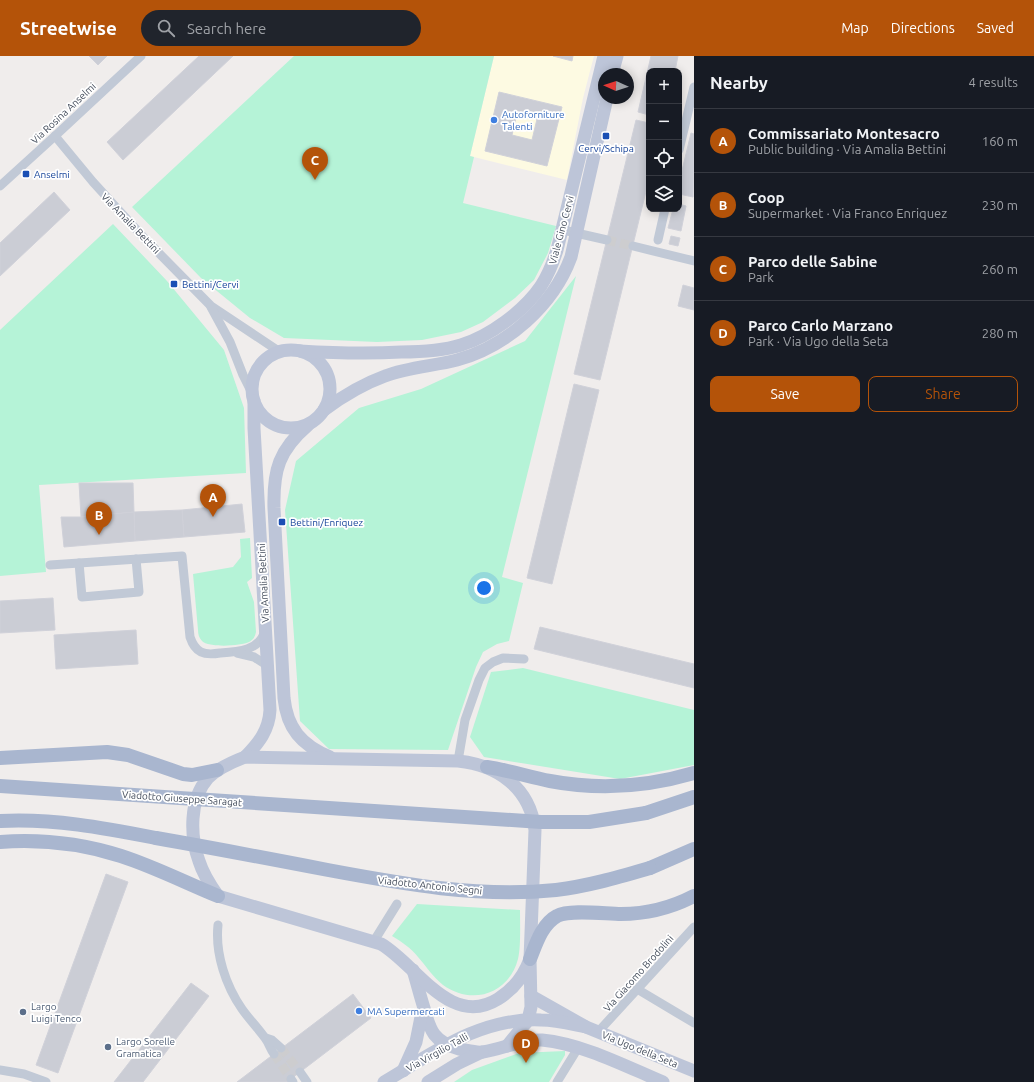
<!DOCTYPE html>
<html lang="en">
<head>
<meta charset="utf-8">
<style>
	body { margin:0; font-family:Ubuntu,sans-serif; background:#20242c; color:#f1f3f6 }
	.controls { position:absolute; right:12px; top:12px; display:grid; overflow:hidden; border-radius:8px; box-shadow:0 2px 10px #0003 }
	.controls button { width:36px; height:36px; display:grid; place-items:center; padding:0; border:0; border-bottom:1px solid #363941; background:#171b24; color:#f1f3f6; font:20px sans-serif }
	.compass { position:absolute; left:598px; top:12px; width:36px; height:36px; border-radius:50%; background:#171b24; box-shadow:0 2px 10px #0003; rotate:273deg }
	.you { position:absolute; left:484px; top:532px; width:14px; height:14px; margin:-10px; border:3px solid #fff; border-radius:50%; background:#1a73e8; box-shadow:0 0 0 6px #1a73e833 }
	.badge { display:grid; place-items:center; width:26px; height:26px; border-radius:50%; background:#b45309; color:#fff; font-size:13px; font-weight:700 }
	.pin { position:absolute; translate:-50% -33px; filter:drop-shadow(0 1px 2px #0008) }
	.pin::after { content:''; position:absolute; top:21px; width:14px; height:12px; background:inherit; clip-path:polygon(0 0,100% 0,50% 100%) }
	.list { margin:0; padding:0; list-style:none }
	h2 { display:flex; justify-content:space-between; align-items:center; height:52px; margin:0; padding:0 16px; font-size:17px }
	h2 small { font-size:13px; font-weight:400; color:#9ea1a6 }
	.list li { display:grid; grid-template-columns:26px 1fr auto; gap:12px; align-items:center; box-sizing:border-box; height:64px; padding:0 16px; border-top:1px solid #363941 }
	.list b { display:block; font-size:15px; white-space:nowrap }
	.list p { margin:0; font-size:13px; white-space:nowrap; color:#9ea1a6 }
	.list em { font-size:13px; font-style:normal; color:#9ea1a6 }
	.actions { display:flex; gap:8px; padding:12px 16px }
	.actions a { flex:1; padding:9px 0; border:1px solid #b45309; border-radius:8px; text-align:center; font-size:14px; color:#b45309 }
	.actions .main { background:#b45309; color:#fff }
	.icon { flex:none; width:22px; height:22px; fill:none; stroke:currentColor; stroke-width:2; stroke-linecap:round; stroke-linejoin:round }
	.map { position:relative; flex:none; width:694px; height:1026px; overflow:hidden }
	header { display:flex; align-items:center; gap:24px; box-sizing:border-box; height:56px; padding:0 20px; background:#b45309; color:#fff }
	header strong { font-size:19px }
	nav { display:flex; gap:22px; margin-inline-start:auto; font-size:14px }
	.search { width:280px; height:36px; background:#20242c; display:flex; align-items:center; gap:10px; box-sizing:border-box; padding:0 14px; border-radius:22px; color:#9ea1a6; font-size:15px }
	main { display:flex }
	aside { flex:1; background:#171b24 }
	.map>svg:first-child { display:block }
	.commercial { fill:#fdfae2 }
	.green { fill:#b5f3d7 }
	.building { fill:#cbcdd5; stroke:#d0d1d9; fill-rule:evenodd }
	.lines { fill:none; stroke-linecap:round; stroke-linejoin:round }
	.street-tunnel { stroke:#cdcdcf; stroke-width:9; stroke-dasharray:9 4.5; stroke-linecap:butt }
	.street { stroke:#c1c9d6; stroke-width:9 }
	.secondary { stroke:#bdc5d8; stroke-width:13 }
	.primary { stroke:#a9b6cf; stroke-width:14 }
	.primary-bridge { stroke:#a9b6cf; stroke-width:14 }
	.shop-dot { fill:#3f7fe0; stroke:#fff; stroke-width:1.5 }
	.transit-dot { fill:#1a4fb4; stroke:#fff; stroke-width:1.5 }
	.service-dot { fill:#5c6f8a; stroke:#fff; stroke-width:1.5 }
	.labels { text-anchor:middle; stroke-width:3.5; stroke-linejoin:round; paint-order:stroke }
	.street-label { font-size:10px; fill:#434c5b; stroke:#fff }
	.shop-label { font-size:10px; fill:#366cbe; stroke:#fff; text-anchor:start }
	.transit-label { font-size:10px; fill:#164399; stroke:#fff; text-anchor:start }
	.service-label { font-size:10px; fill:#4e5e75; stroke:#fff; text-anchor:start }
</style>
</head>
<body>
<header>
<strong>Streetwise</strong>
<div class="search"><svg class="icon" aria-label="search" viewBox="0 0 24 24"><circle cx="10" cy="10" r="6"/><path d="M15 15l6 6"/></svg>Search here</div>
<nav><a>Map</a><a>Directions</a><a>Saved</a></nav>
</header>
<main>
<div class="map">
<svg width="694" height="1026" viewBox="0 0 694 1026">
	<rect width="100%" height="100%" fill="#f0edec"/>
	<path class="commercial" d="M494,0H594L583,42L567,124L470,100Z"/>
	<g class="green">
		<path d="M294,0H494L470,100L474,101L463,147L556,170L548,197L534,224L515,242L483,266L461,276L422,284L377,286L284,282L250,262L201,222L132,151Z"/>
		<path d="M113,168L167,225L224,294L244,352L246,417L39,429L46,516L0,520V274Z"/>
		<path d="M576,220L502,521L523,527L509,585L497,588L483,596L476,611L448,694L329,693L300,665L285,454L296,405L359,352L421,333L525,285Z"/>
		<path d="M250,482L252,522L247,526L254,546L256,576C255,581 253,584 249,586C241,590 209,592 202,585C199,582 198,578 198,574L193,518L233,511L241,501L240,483Z"/>
		<path d="M523,612L694,654V709L620,723L484,701L470,681L491,616Z"/>
		<path d="M417,848L520,854C520,866 521,892 518,903C509,938 472,950 443,929C433,921 426,910 418,901C411,892 402,886 392,880Z"/>
		<path d="M565,995V999L549,1026H454L472,1014L519,997Z"/>
	</g>
	<g class="building">
		<path d="M89,0H107L98,9Z"/>
		<path d="M199,0H233L123,104L107,86Z"/>
		<path d="M553,0H573L572,5Z"/>
		<path d="M651,0H678L675,15H649V59L638,56Z"/>
		<path d="M499,36L562,51L547,110L485,95ZM517,58L537,63L532,84L512,79Z"/>
		<path d="M636,64L649,67V123L600,324L574,318Z"/>
		<path d="M691,77L694,78L693,141L679,138V127Z"/>
		<path d="M54,136L70,154L0,220V187Z"/>
		<path d="M679,148L686,150L681,175L668,172L673,153H679Z"/>
		<path d="M671,180L680,182L678,190L669,188Z"/>
		<path d="M683,229L694,232V254L678,250Z"/>
		<path d="M574,328L599,334L552,528L527,522Z"/>
		<path d="M79,427H133L134,456L81,461Z"/>
		<path d="M242,448L245,476L184,481L182,454Z"/>
		<path d="M182,454L184,481L135,485L134,456Z"/>
		<path d="M134,456L135,485L64,491L61,461H81Z"/>
		<path d="M53,542L55,574L0,577V545Z"/>
		<path d="M540,571L694,608V632L534,593Z"/>
		<path d="M136,574L138,608L56,613L54,579Z"/>
		<path d="M106,818L128,826L58,1017L36,1009Z"/>
		<path d="M191,927L209,940L143,1026H114Z"/>
		<path d="M353,938L371,962L287,1026H237Z"/>
	</g>
	<g class="lines">
		<g class="street-tunnel">
			<path d="M607,184L633,190"/>
			<path d="M281,992L300,1016"/>
			<path d="M274,998L291,1023"/>
		</g>
		<g class="street">
			<path d="M55,80L93,126L145,183L211,250L280,296"/>
			<path d="M679,94L694,31"/>
			<path d="M0,130L55,80L141,0"/>
			<path d="M563,174L607,184"/>
			<path d="M658,184L665,153"/>
			<path d="M633,190L694,205"/>
			<path d="M211,251L230,286L243,319L252,337"/>
			<path d="M79,507L82,541L139,536L136,503"/>
			<path d="M50,509L182,500L190,581C192,587 195,593 201,596C207,599 214,598 220,597C238,596 259,595 265,575"/>
			<path d="M237,597L254,601L268,610"/>
			<path d="M458,705L465,664L479,624L485,612L493,606L503,602L524,603"/>
			<path d="M218,869C215,898 226,930 242,953C249,963 258,972 265,982C269,987 270,993 274,998"/>
			<path d="M374,885L397,848"/>
			<path d="M637,933L694,967"/>
			<path d="M598,976L694,871"/>
			<path d="M266,982L272,984L281,992"/>
			<path d="M0,1014L24,1018L46,1026"/>
			<path d="M300,1016L307,1026"/>
			<path d="M291,1023L293,1026"/>
			<path d="M557,1026L578,992"/>
		</g>
		<g class="secondary">
			<path d="M612,18L617,0"/>
			<circle cx="291" cy="333" r="39"/>
			<path d="M300,295C334,297 367,298 401,296C421,296 442,295 461,289C490,280 524,255 541,230C548,219 553,207 557,194L604,0"/>
			<path d="M324,354C343,340 363,328 385,320C408,311 434,310 457,304C507,290 553,250 571,201L607,42"/>
			<path d="M308,369C279,394 273,414 274,452L284,642C287,672 301,689 330,701"/>
			<path d="M245,701C259,687 269,674 270,654L254,372V345"/>
			<path d="M413,914C417,927 420,940 424,952C430,975 434,986 459,993C466,994 476,997 483,996C503,993 522,983 542,984C583,988 625,1010 663,1026"/>
			<path d="M531,940L586,971L694,1015"/>
			<path d="M507,990L525,968L528,964L531,951L530,903L535,774C530,731 497,709 458,705L245,701C232,706 218,712 208,722C189,743 190,781 199,805C203,818 210,829 218,840L381,888C416,908 450,973 498,943C514,933 524,920 530,903"/>
			<path d="M403,1015L416,986L422,956"/>
			<path d="M384,1026C433,997 481,961 541,964C556,964 571,968 586,971"/>
			<path d="M428,1026L457,1008L482,996"/>
		</g>
		<g class="primary">
			<path d="M0,702L107,696L128,699L183,718L192,719L217,714"/>
			<path d="M487,711C508,714 529,721 550,725C597,734 647,731 694,717"/>
			<path d="M0,730L149,740"/>
			<path d="M646,757L694,741"/>
			<path d="M0,765C52,762 104,772 156,782"/>
			<path d="M0,786C40,783 83,788 121,800C155,811 186,827 218,840"/>
			<path d="M650,812L694,793"/>
			<path d="M530,903C536,888 542,868 557,860C569,853 606,858 621,858C647,858 671,852 694,840"/>
		</g>
		<g class="primary-bridge">
			<path d="M149,740L541,766H589L646,757"/>
			<path d="M156,782C213,792 271,803 328,814C403,828 479,842 556,834C589,830 619,821 650,812"/>
		</g>
	</g>
	<g class="shop-dot">
		<circle cx="494" cy="64" r="4"/>
		<circle cx="359" cy="955" r="4"/>
	</g>
	<g class="transit-dot">
		<rect x="602" y="76" width="8" height="8" rx="2"/>
		<rect x="22" y="114" width="8" height="8" rx="2"/>
		<rect x="170" y="224" width="8" height="8" rx="2"/>
		<rect x="278" y="462" width="8" height="8" rx="2"/>
	</g>
	<g class="service-dot">
		<circle cx="23" cy="956" r="4"/>
		<circle cx="108" cy="991" r="4"/>
	</g>
	<g class="labels">
		<g class="street-label">
			<text transform="translate(63 57) rotate(-43)" y="4">Via Rosina Anselmi</text>
			<text transform="translate(131 167) rotate(46)" y="4">Via Amalia Bettini</text>
			<text transform="translate(561 174) rotate(-75)" y="4">Viale Gino Cervi</text>
			<text transform="translate(263 527) rotate(-93)" y="4">Via Amalia Bettini</text>
			<text transform="translate(182 742) rotate(4)" y="4">Viadotto Giuseppe Saragat</text>
			<text transform="translate(430 829) rotate(6)" y="4">Viadotto Antonio Segni</text>
			<text transform="translate(638 917) rotate(-48)" y="4">Via Giacomo Brodolini</text>
			<text transform="translate(640 993) rotate(22)" y="4">Via Ugo della Seta</text>
			<text transform="translate(437 996) rotate(-29)" y="4">Via Virgilio Talli</text>
		</g>
		<g class="shop-label">
			<text x="502" y="62">Autoforniture<tspan x="502" dy="12">Talenti</tspan></text>
			<text x="367" y="959">MA Supermercati</text>
		</g>
		<g class="transit-label">
			<text x="606" y="96" text-anchor="middle">Cervi/Schipa</text>
			<text x="34" y="122">Anselmi</text>
			<text x="182" y="232">Bettini/Cervi</text>
			<text x="290" y="470">Bettini/Enriquez</text>
		</g>
		<g class="service-label">
			<text x="31" y="954">Largo<tspan x="31" dy="12">Luigi Tenco</tspan></text>
			<text x="116" y="989">Largo Sorelle<tspan x="116" dy="12">Gramatica</tspan></text>
		</g>
	</g>
</svg>
<div class="controls">
<button>+</button>
<button>−</button>
<button><svg class="icon" aria-label="locate" viewBox="0 0 24 24"><circle cx="12" cy="12" r="6"/><path d="M12 2v4M12 18v4M2 12h4M18 12h4"/></svg></button>
<button><svg class="icon" aria-label="layers" viewBox="0 0 24 24"><path d="M12 4l9 5-9 5-9-5zM3 14l9 5 9-5"/></svg></button>
</div>
<svg class="compass" viewBox="-18 -18 36 36"><path d="M0-13l5 13h-10z" fill="#e53935"/><path d="M0 13l5-13h-10z" fill="#9ea1a6"/></svg>
<div class="you"></div>
<div class="pin badge" style="left:213px;top:461px">A</div>
<div class="pin badge" style="left:99px;top:479px">B</div>
<div class="pin badge" style="left:315px;top:124px">C</div>
<div class="pin badge" style="left:526px;top:1007px">D</div>
</div>
<aside>
<h2>Nearby<small>4 results</small></h2>
<ul class="list">
<li><span class="badge">A</span><div><b>Commissariato Montesacro</b><p>Public building · Via Amalia Bettini</p></div><em>160 m</em></li>
<li><span class="badge">B</span><div><b>Coop</b><p>Supermarket · Via Franco Enriquez</p></div><em>230 m</em></li>
<li><span class="badge">C</span><div><b>Parco delle Sabine</b><p>Park</p></div><em>260 m</em></li>
<li><span class="badge">D</span><div><b>Parco Carlo Marzano</b><p>Park · Via Ugo della Seta</p></div><em>280 m</em></li>
</ul>
<div class="actions"><a class="main">Save</a><a>Share</a></div>
</aside>
</main>
</body>
</html>
